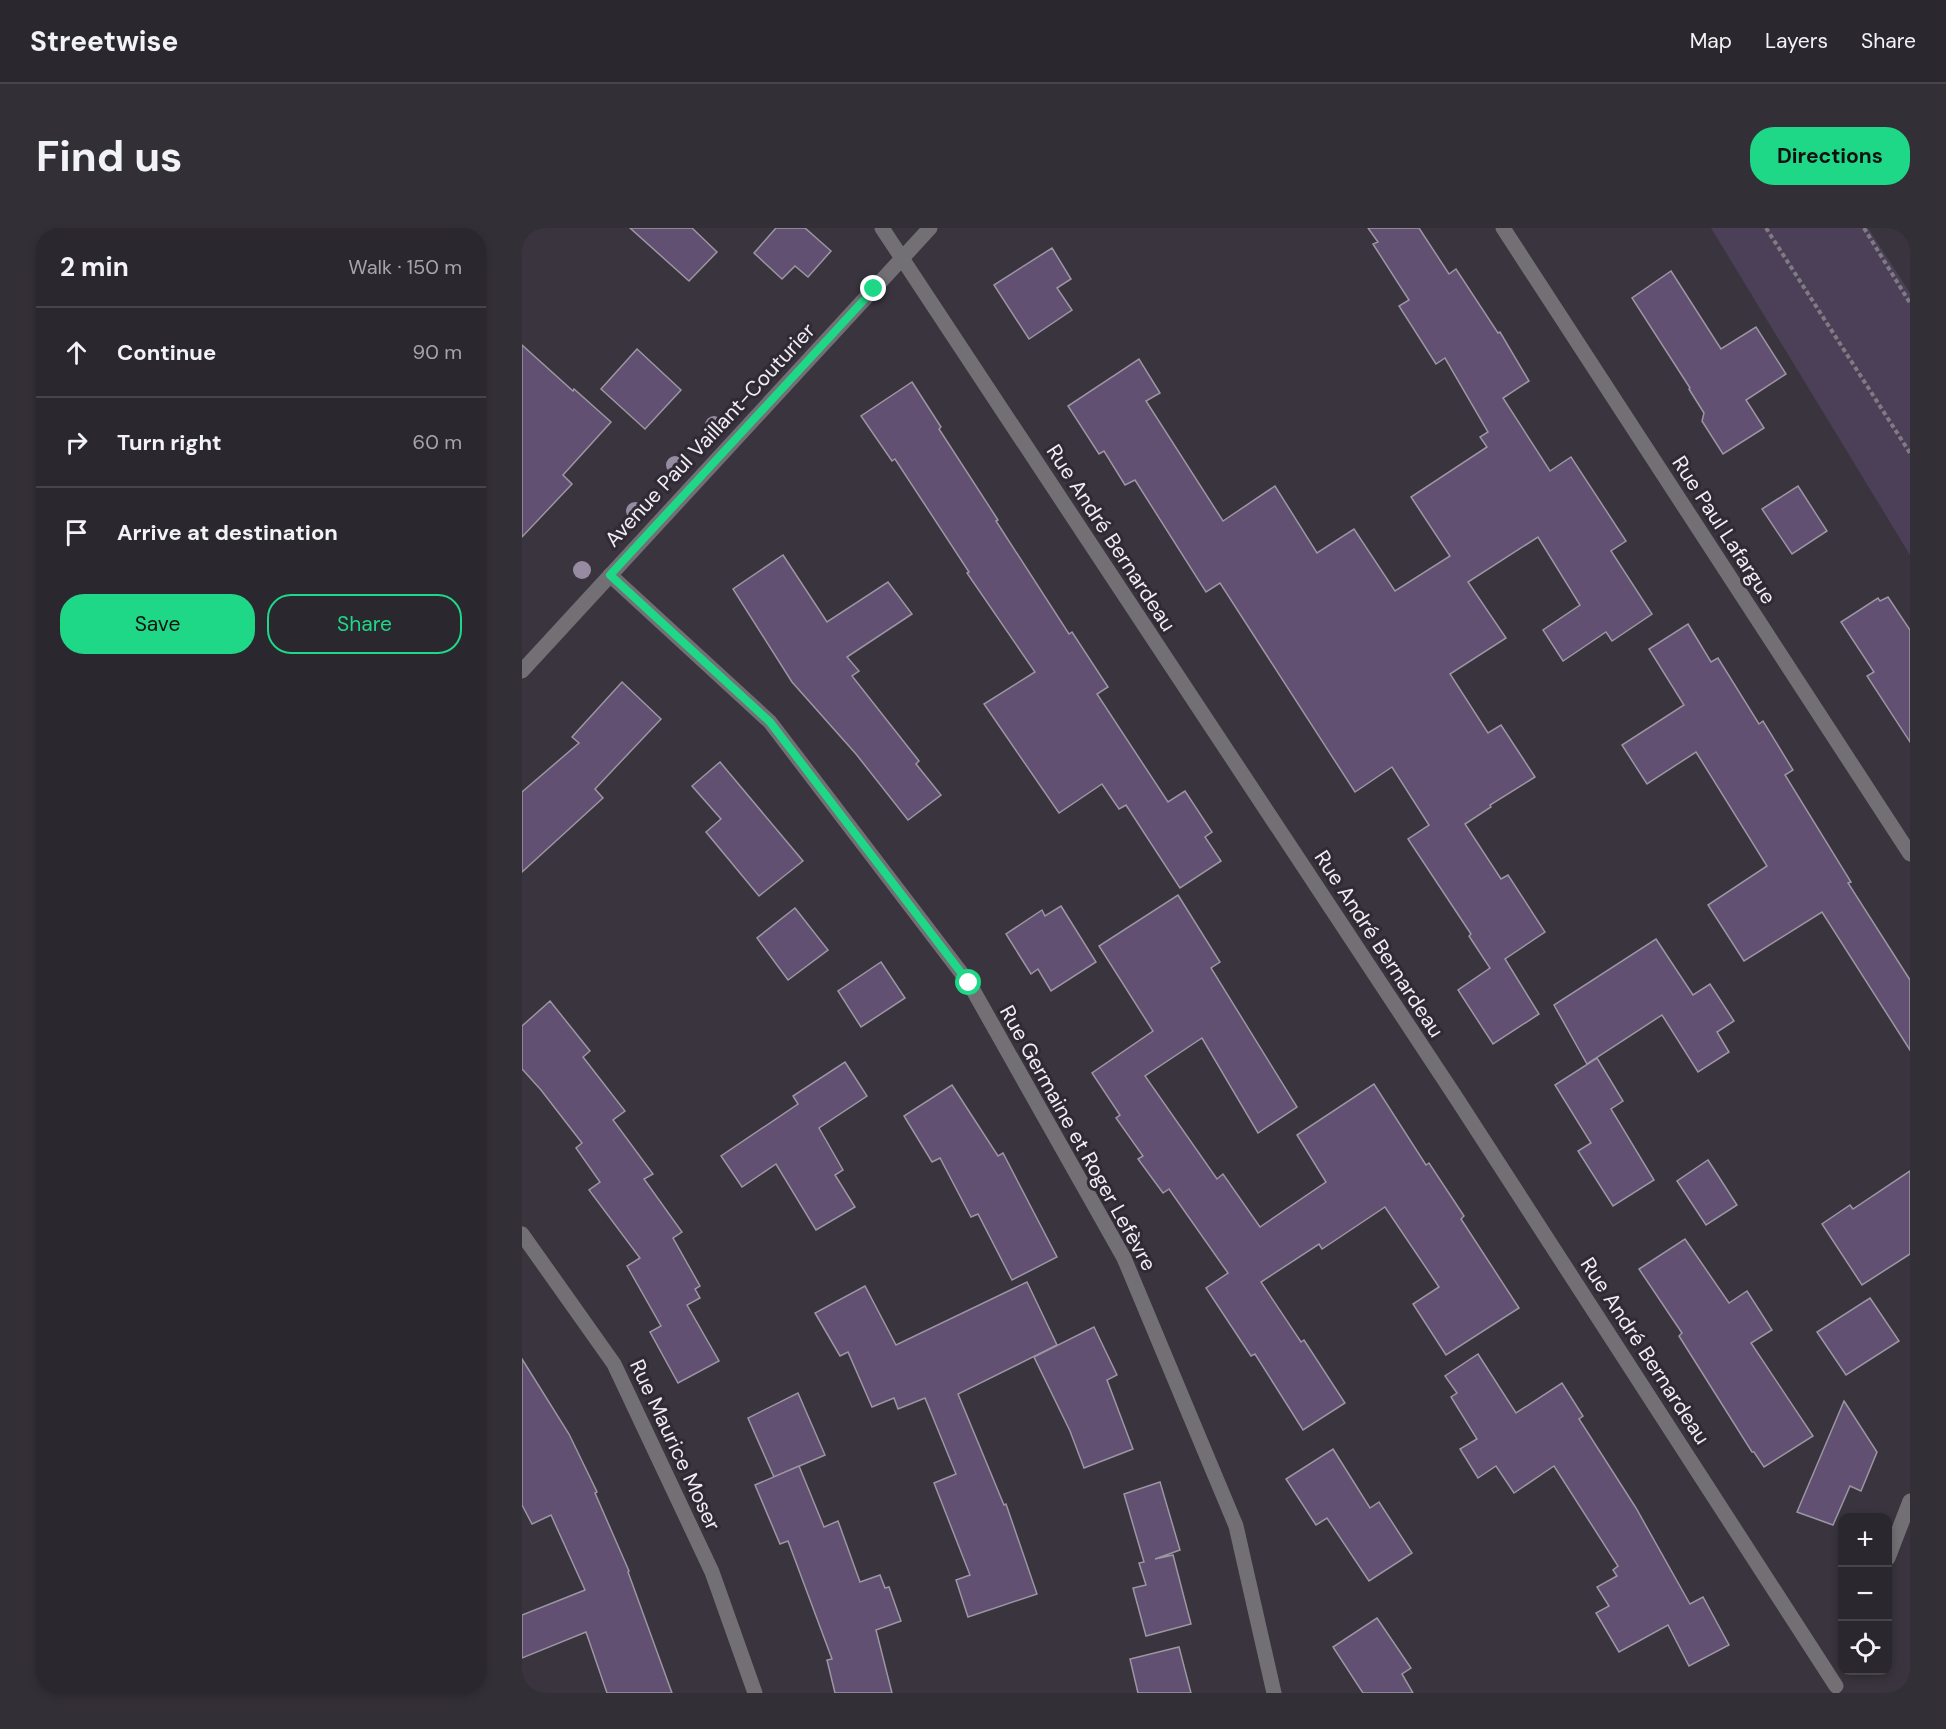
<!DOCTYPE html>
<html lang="en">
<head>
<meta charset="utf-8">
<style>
	body { margin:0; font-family:"DM Sans",sans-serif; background:#332f36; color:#f1f3f6 }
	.controls { position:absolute; right:18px; bottom:18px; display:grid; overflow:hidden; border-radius:12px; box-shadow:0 3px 9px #0003 }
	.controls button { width:54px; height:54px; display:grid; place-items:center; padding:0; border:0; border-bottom:2px solid #47444a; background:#2b272e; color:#f1f3f6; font:30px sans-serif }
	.stop { position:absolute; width:18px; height:18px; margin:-14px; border:4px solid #1fd887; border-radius:50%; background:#fff }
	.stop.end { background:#1fd887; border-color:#fff; box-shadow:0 2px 6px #0008 }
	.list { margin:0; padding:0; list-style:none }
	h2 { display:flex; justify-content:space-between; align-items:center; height:78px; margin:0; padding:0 24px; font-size:26px }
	h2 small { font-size:20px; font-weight:400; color:#a6a5aa }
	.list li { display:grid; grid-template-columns:39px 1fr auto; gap:18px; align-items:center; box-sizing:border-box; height:90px; padding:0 24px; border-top:2px solid #47444a }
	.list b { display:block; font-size:22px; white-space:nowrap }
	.list em { font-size:20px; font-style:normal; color:#a6a5aa }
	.actions { display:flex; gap:12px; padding:18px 24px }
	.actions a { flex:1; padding:14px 0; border:2px solid #1fd887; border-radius:24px; text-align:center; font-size:21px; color:#1fd887 }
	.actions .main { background:#1fd887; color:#111 }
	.icon { flex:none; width:33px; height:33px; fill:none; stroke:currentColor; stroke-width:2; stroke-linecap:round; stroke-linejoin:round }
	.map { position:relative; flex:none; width:1388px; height:1465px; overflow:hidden; border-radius:24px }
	header { display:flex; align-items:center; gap:36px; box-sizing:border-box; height:84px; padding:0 30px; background:#2b272e; border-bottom:2px solid #47444a }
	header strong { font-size:28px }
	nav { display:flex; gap:33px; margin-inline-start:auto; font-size:21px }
	.intro { display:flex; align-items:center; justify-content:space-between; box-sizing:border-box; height:144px; padding:0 36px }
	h1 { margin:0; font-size:42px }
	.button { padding:15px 27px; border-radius:24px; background:#1fd887; color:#111; font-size:21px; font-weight:700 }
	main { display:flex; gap:36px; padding:0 36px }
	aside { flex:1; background:#2b272e; border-radius:24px; box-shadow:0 3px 9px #0003 }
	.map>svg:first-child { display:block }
	.green { fill:#4b4057 }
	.building { fill:#615072; stroke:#9c96a2; stroke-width:1.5 }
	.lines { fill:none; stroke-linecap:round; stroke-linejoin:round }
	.path { stroke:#7f7b83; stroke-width:4; stroke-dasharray:4.5 3; stroke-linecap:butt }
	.minor { stroke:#727075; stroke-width:15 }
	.tree { fill:#978ba4 }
	.route { stroke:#1fd887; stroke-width:8 }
	.labels { text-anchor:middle; stroke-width:6; stroke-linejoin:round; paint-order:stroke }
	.street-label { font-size:21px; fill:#f0edf4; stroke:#2f2a33 }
</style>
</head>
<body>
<header>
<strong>Streetwise</strong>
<nav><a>Map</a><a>Layers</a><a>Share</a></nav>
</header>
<div class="intro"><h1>Find us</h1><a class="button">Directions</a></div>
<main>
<aside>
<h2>2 min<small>Walk · 150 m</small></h2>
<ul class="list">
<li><svg class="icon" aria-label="ahead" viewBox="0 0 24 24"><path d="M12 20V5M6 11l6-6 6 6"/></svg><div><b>Continue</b></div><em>90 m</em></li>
<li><svg class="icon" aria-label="right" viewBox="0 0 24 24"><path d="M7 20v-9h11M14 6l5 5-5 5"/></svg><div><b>Turn right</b></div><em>60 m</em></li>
<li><svg class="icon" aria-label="arrive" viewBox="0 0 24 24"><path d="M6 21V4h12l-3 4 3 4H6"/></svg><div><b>Arrive at destination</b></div></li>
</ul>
<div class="actions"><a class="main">Save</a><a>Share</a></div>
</aside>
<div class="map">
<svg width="1388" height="1465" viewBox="0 0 1388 1465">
	<rect width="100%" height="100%" fill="#39343e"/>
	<path class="green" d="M1189,0H1346L1388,65V327Z"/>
	<g class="building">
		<path d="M108,0H170L195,24L167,53Z"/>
		<path d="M254,0H283L309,23L286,49L273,38L260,51L232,25Z"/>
		<path d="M846,0H897L927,46L934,41L976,105L978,104L1007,153L981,170L1028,243L1049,229L1104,313L1089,323L1130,386L1090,413L1084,404L1041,433L1021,402L1058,377L1016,309L946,354L984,410L928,446L966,505L979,497L1013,549L968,577L969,579L943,596L979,651L986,647L1023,704L983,731L1017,786L971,816L936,762L968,740L947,708L949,706L886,611L907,597L870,539L833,564L698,355L684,364L613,252L603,257L582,223L577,226L546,178L617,131L638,165L624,173L701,293L753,258L795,325L832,301L873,363L928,328L889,269L965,219L958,209L966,204L923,130L914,136L877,78L887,72L851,16L856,14Z"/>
		<path d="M530,20L549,51L535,60L550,82L507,111L472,57Z"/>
		<path d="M1149,43L1199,121L1234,99L1264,146L1224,172L1242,200L1201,226L1180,193L1182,185L1167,161L1168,160L1110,70Z"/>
		<path d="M0,117L51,163L52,161L89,194L41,247L50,256L0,309Z"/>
		<path d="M115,121L159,162L123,201L79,161Z"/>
		<path d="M390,154L419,199L417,201L476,292L474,293L547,406L550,404L586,459L575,466L646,574L663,563L690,604L683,609L699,633L658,660L604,577L597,581L580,556L537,585L462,476L513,444L445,345L447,344L373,231L370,233L339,188Z"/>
		<path d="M1276,258L1305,303L1270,326L1240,281Z"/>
		<path d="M261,327L305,394L366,354L390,386L325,429L337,443L330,448L397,533L394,536L419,567L386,592L334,526L270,454L211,361Z"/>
		<path d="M1366,369L1388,402V514L1345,448L1352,444L1319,394L1356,370L1358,373Z"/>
		<path d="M1166,396L1189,434L1196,430L1237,496L1241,493L1271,542L1263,547L1329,654L1326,655L1388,752V822L1300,684L1222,733L1186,677L1245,638L1174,524L1125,556L1100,517L1162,477L1127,421Z"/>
		<path d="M100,454L139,491L73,561L81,570L0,644V564L57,515L50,509Z"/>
		<path d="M198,534L281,633L237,668L184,604L199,591L170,558Z"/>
		<path d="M656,667L698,734L689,740L775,879L736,905L680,810L623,848L695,951L701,946L738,999L804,954L775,907L852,856L904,937L907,935L942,988L939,991L997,1080L924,1127L891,1076L917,1059L863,979L800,1021L797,1016L739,1054L779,1114L782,1112L823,1175L781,1202L733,1126L729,1128L684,1060L706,1045L647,961L641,965L616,931L621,928L594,890L598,887L570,845L631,803L577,718Z"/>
		<path d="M539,678L574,734L529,763L516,741L509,746L484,706L520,682L523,688Z"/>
		<path d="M273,680L306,722L266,752L235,710Z"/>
		<path d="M1134,711L1171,767L1188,756L1212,793L1195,804L1207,824L1176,844L1140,787L1065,836L1032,777Z"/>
		<path d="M359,734L383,770L339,799L316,763Z"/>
		<path d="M28,773L68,823L61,829L103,883L91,892L131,946L122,951L160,1004L151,1010L178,1058L173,1061L178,1070L165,1077L197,1133L156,1155L128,1104L139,1098L105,1038L118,1030L67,962L78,954L54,920L60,915L19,862L0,841V798Z"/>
		<path d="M1075,830L1101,873L1089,881L1132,952L1091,978L1056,923L1069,915L1033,857Z"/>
		<path d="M323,834L345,868L297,900L321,942L313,947L333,979L294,1002L254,936L220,959L199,928L276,876L271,868Z"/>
		<path d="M430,857L476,928L481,925L535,1029L490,1052L456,986L449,989L418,930L410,934L382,888Z"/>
		<path d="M1186,932L1215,977L1184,997L1155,953Z"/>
		<path d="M1388,943V1026L1340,1057L1300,996L1328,977L1331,981Z"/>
		<path d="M1163,1011L1207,1075L1225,1063L1250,1102L1229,1115L1291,1208L1242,1239L1232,1224H1230L1157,1108L1160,1105L1117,1041Z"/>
		<path d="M505,1054L535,1117L436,1166L482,1277L484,1276L515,1366L446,1389L434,1352L448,1347L412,1255L434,1246L403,1170L376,1181L372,1170L350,1179L326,1124L318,1128L293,1085L343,1058L374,1117Z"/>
		<path d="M1348,1070L1377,1113L1324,1147L1295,1104Z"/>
		<path d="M572,1099L595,1147L585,1152L611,1221L562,1240L548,1203L512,1129Z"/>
		<path d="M956,1126L994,1185L1040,1155L1061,1188L1057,1191L1114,1280L1168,1376L1181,1369L1207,1417L1167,1438L1146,1397L1097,1424L1074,1385L1087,1378L1075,1359L1095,1348L1091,1342L1096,1338L1032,1238L992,1265L974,1238L956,1250L938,1221L955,1211L929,1169L935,1165L923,1148Z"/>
		<path d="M0,1131L47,1206L75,1264L73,1265L107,1343L106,1344L150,1465H85L64,1404L0,1430V1387L63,1362L29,1287L10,1296L0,1277Z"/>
		<path d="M276,1165L303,1227L252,1249L226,1190Z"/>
		<path d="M1322,1173L1355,1224L1339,1263L1328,1258L1311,1297L1275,1284Z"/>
		<path d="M811,1221L848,1280L857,1274L890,1325L847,1353L805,1290L794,1297L764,1251Z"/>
		<path d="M277,1238L302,1299L316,1293L338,1354L358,1347L363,1360L367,1359L379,1393L354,1402L370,1465H313L305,1432L310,1431L266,1313L258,1316L233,1257Z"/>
		<path d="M638,1254L658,1322L633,1331L651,1327L669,1396L624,1408L611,1360L624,1357L617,1335L622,1334L602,1266Z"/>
		<path d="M855,1390L889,1440L880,1446L891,1465H841L811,1419Z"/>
		<path d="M657,1419L669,1465H616L608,1431Z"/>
	</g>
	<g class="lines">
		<g class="path">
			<path d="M1244,0L1388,225"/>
			<path d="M1342,0L1388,75"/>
		</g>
		<g class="minor">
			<path d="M360,0L933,868L1314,1458"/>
			<path d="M981,0L1388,626"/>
			<path d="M88,347L248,494L447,755L602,1030L714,1298L752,1465"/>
			<path d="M0,443L408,0"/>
			<path d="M0,1006L92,1136L190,1344L233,1465"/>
			<path d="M1366,1330L1388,1273"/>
		</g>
	</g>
	<g class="tree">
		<circle cx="192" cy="197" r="9"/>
		<circle cx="153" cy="237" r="9"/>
		<circle cx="113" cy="283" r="9"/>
		<circle cx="60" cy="342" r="9"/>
	</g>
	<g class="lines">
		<path class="route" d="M352,61L88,347L248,494L447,755"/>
	</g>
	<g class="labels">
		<g class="street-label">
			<text transform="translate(188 207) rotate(-47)" y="7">Avenue Paul Vaillant-Couturier</text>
			<text transform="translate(1202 302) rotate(57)" y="7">Rue Paul Lafargue</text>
			<text transform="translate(589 310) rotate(57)" y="7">Rue André Bernardeau</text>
			<text transform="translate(857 716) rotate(57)" y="7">Rue André Bernardeau</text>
			<text transform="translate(556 910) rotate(61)" y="7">Rue Germaine et Roger Lefèvre</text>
			<text transform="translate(1123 1123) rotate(57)" y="7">Rue André Bernardeau</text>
			<text transform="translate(153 1217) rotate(65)" y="7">Rue Maurice Moser</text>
		</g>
	</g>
</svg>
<div class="controls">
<button>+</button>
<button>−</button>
<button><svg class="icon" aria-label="locate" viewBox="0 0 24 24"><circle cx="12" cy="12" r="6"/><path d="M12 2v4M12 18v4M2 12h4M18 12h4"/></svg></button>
</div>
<div class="stop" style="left:447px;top:755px"></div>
<div class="stop end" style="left:352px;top:61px"></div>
</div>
</main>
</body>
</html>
